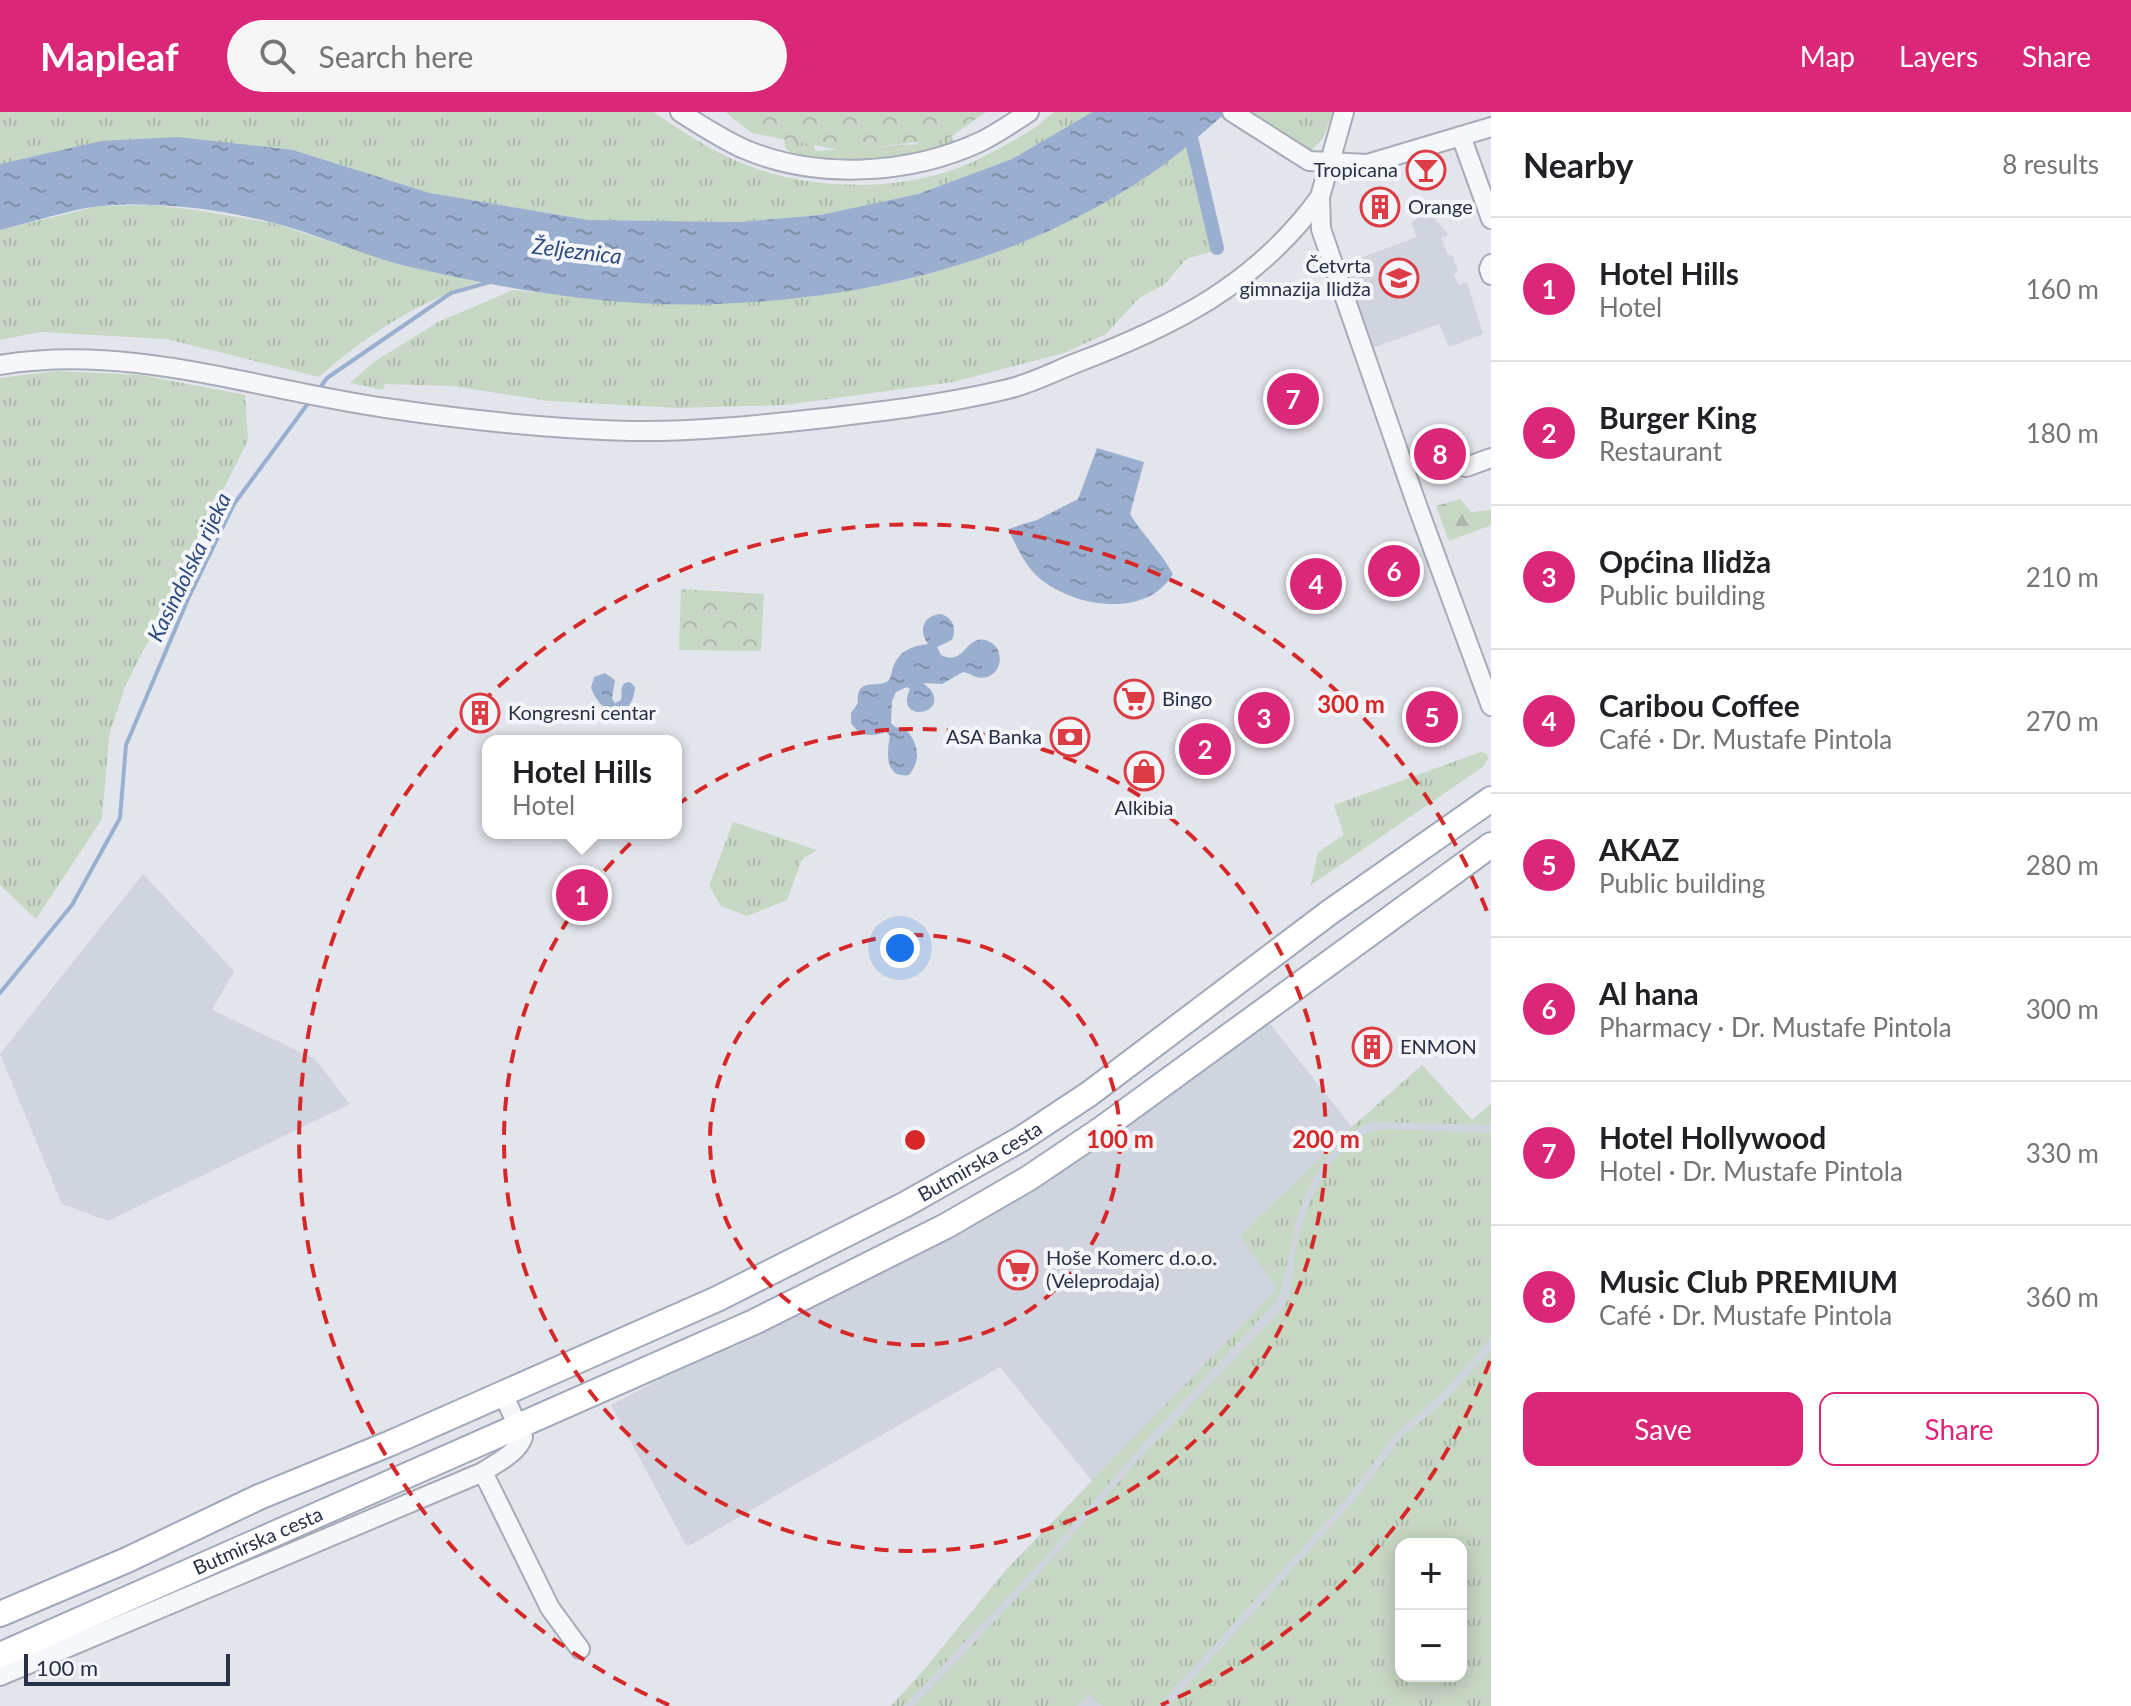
<!DOCTYPE html>
<html lang="en">
<head>
<meta charset="utf-8">
<style>
	body { margin:0; font-family:Lato,sans-serif; background:#f6f6f6; color:#202124 }
	.controls { position:absolute; right:24px; bottom:24px; display:grid; overflow:hidden; border-radius:16px; box-shadow:0 4px 20px #0003 }
	.controls button { width:72px; height:72px; display:grid; place-items:center; padding:0; border:0; border-bottom:2px solid #e0e0e0; background:#fff; color:#202124; font:40px sans-serif }
	.scale { position:absolute; left:24px; bottom:20px; width:206px; box-sizing:border-box; padding-left:8px; border:4px solid #283046; border-top:0; font-size:22px; line-height:28px; white-space:nowrap; color:#283046; -webkit-text-stroke:6px #f3f5f9; paint-order:stroke }
	.you { position:absolute; left:900px; top:836px; width:28px; height:28px; margin:-20px; border:6px solid #fff; border-radius:50%; background:#1a73e8; box-shadow:0 0 0 12px #1a73e833 }
	.badge { display:grid; place-items:center; width:52px; height:52px; border-radius:50%; background:#db2777; color:#fff; font-size:26px; font-weight:700 }
	.pin { position:absolute; translate:-50% -50%; border:4px solid #fff; box-shadow:0 2px 8px #0006 }
	.popup { position:absolute; left:482px; top:623px; width:200px; height:104px; box-sizing:border-box; display:grid; place-content:center; border-radius:16px; background:#fff; filter:drop-shadow(0 2px 6px #0005); font-size:26px; white-space:nowrap; color:#757577 }
	.popup b { font-size:30px; color:#202124 }
	.popup::after { content:''; position:absolute; left:50%; top:100%; margin-left:-16px; border:16px solid transparent; border-top-color:#fff }
	.list { margin:0; padding:0; list-style:none }
	h2 { display:flex; justify-content:space-between; align-items:center; height:104px; margin:0; padding:0 32px; font-size:34px }
	h2 small { font-size:26px; font-weight:400; color:#757577 }
	.list li { display:grid; grid-template-columns:52px 1fr auto; gap:24px; align-items:center; box-sizing:border-box; height:144px; padding:0 32px; border-top:2px solid #e0e0e0 }
	.list b { display:block; font-size:30px; white-space:nowrap }
	.list p { margin:0; font-size:26px; white-space:nowrap; color:#757577 }
	.list em { font-size:26px; font-style:normal; color:#757577 }
	.actions { display:flex; gap:16px; padding:24px 32px }
	.actions a { flex:1; padding:18px 0; border:2px solid #db2777; border-radius:16px; text-align:center; font-size:28px; color:#db2777 }
	.actions .main { background:#db2777; color:#fff }
	.icon { flex:none; width:44px; height:44px; fill:none; stroke:currentColor; stroke-width:2; stroke-linecap:round; stroke-linejoin:round }
	.map { position:relative; flex:none; width:1491px; height:1594px; overflow:hidden }
	header { display:flex; align-items:center; gap:48px; box-sizing:border-box; height:112px; padding:0 40px; background:#db2777; color:#fff }
	header strong { font-size:38px }
	nav { display:flex; gap:44px; margin-inline-start:auto; font-size:28px }
	.search { width:560px; height:72px; background:#f6f6f6; display:flex; align-items:center; gap:20px; box-sizing:border-box; padding:0 28px; border-radius:44px; color:#757577; font-size:30px }
	main { display:flex }
	aside { flex:1; background:#fff }
	.map>svg:first-child { display:block }
	.built { fill:#d0d4de; fill-rule:evenodd }
	.grass { fill:url(#grass-tufts); fill-rule:evenodd }
	.forest { fill:url(#forest-firs) }
	.park { fill:url(#park-crowns) }
	.water { fill:url(#water-ripples) }
	.lines { fill:none; stroke-linecap:round; stroke-linejoin:round }
	.stream { stroke:#9aafcf; stroke-width:4 }
	.canal { stroke:#9aafcf; stroke-width:14 }
	.minor-casing { stroke:#a7abb7; stroke-width:22 }
	.major-casing { stroke:#a1a8b9; stroke-width:28 }
	.minor { stroke:#f6f7fa; stroke-width:18 }
	.major { stroke:#fff; stroke-width:24 }
	.ring { fill:none; stroke:#d62828; stroke-width:4; stroke-dasharray:14 10 }
	.labels { text-anchor:middle; stroke-width:8; stroke-linejoin:round; paint-order:stroke }
	.poi-label { font-size:20px; fill:#283046; stroke:#f3f5f9; text-anchor:start }
	.street-label { font-size:20px; fill:#283046; stroke:#f3f5f9 }
	.water-label { font-size:22px; font-style:italic; fill:#2e4a7f; stroke:#f3f5f9 }
	.centre { fill:#d62828; stroke:#f3f5f9; stroke-width:4 }
	.ring-label { font-size:24px; text-anchor:middle; font-weight:bold; fill:#d62828; stroke:#f3f5f9; stroke-width:8; stroke-linejoin:round; paint-order:stroke }
</style>
</head>
<body>
<header>
<strong>Mapleaf</strong>
<div class="search"><svg class="icon" aria-label="search" viewBox="0 0 24 24"><circle cx="10" cy="10" r="6"/><path d="M15 15l6 6"/></svg>Search here</div>
<nav><a>Map</a><a>Layers</a><a>Share</a></nav>
</header>
<main>
<div class="map">
<svg width="1491" height="1594" viewBox="0 0 1491 1594">
	<defs>
		<pattern id="grass-tufts" width="24" height="20" patternUnits="userSpaceOnUse" patternTransform="scale(2)"><rect width="24" height="20" fill="#c6d7c3"/><path d="M3 7l-1-3M5 7V3M7 7l1-3M15 17l-1-3M17 17v-4M19 17l1-3" fill="none" stroke="#aab9a9"/></pattern>
		<pattern id="forest-firs" width="22" height="20" patternUnits="userSpaceOnUse" patternTransform="scale(2)"><rect width="22" height="20" fill="#c6d7c3"/><path d="M5 1l3.5 6h-7zM16 11l3.5 6h-7z" fill="#aab9a9"/></pattern>
		<pattern id="park-crowns" width="20" height="18" patternUnits="userSpaceOnUse" patternTransform="scale(2)"><rect width="20" height="18" fill="#c6d7c3"/><path d="M2 6a3 3 0 1 1 6 0M12 15a3 3 0 1 1 6 0" fill="none" stroke="#aab9a9"/></pattern>
		<pattern id="water-ripples" width="26" height="14" patternUnits="userSpaceOnUse" patternTransform="scale(2)"><rect width="26" height="14" fill="#9aafcf"/><path d="M2 4q2-2 4 0t4 0M15 11q2-2 4 0t4 0" fill="none" stroke="#7e8faa"/></pattern>
	</defs>
	<rect width="100%" height="100%" fill="#e3e5ec"/>
	<g class="built">
		<path d="M1428,99L1449,123L1441,126L1448,143L1453,144L1458,159L1454,162L1459,173L1467,170L1483,222L1449,235L1439,212L1367,238L1338,154L1417,125L1411,111Z"/>
		<path d="M143,762L234,859L212,898L315,947L350,992L108,1109L62,1092L0,942Z"/>
		<path d="M1263,903L1352,1015L1422,953L1472,1008L1491,992V1594H891L922,1560L1006,1458L1092,1369L1000,1255L687,1435L611,1293L770,1209L879,1156ZM1401,1432H1461V1564H1401Z"/>
	</g>
	<g class="grass">
		<path d="M0,0H653C684,20 715,42 749,54C818,80 910,80 977,48C997,38 1017,27 1036,15C1042,11 1049,2 1055,0C1065,0 1082,0 1092,0L1012,47L918,82L820,103L739,110L589,108L430,81L293,38L101,29L0,52Z"/>
		<path d="M1244,0H1333L1323,26L1310,40Z"/>
		<path d="M813,16L814,36L817,39L917,32L919,29L950,22L954,29L952,32C917,42 816,63 786,37L784,29L787,24Z"/>
		<path d="M1189,32L1214,139L1186,147L1165,172L1139,186L1106,222L1064,241L953,270L785,293L678,296L549,289L453,274L385,272L383,278L350,271L374,250L438,210L513,178L645,191L717,192L836,180L900,169L941,158L1067,110L1148,64Z"/>
		<path d="M151,93L196,98L273,111L405,154L478,170C420,189 364,224 319,265L166,227L40,220L0,228V118L99,94Z"/>
		<path d="M56,259L141,263L245,283L248,328L125,575L109,623L102,707L36,807L0,773V266Z"/>
		<path d="M1481,640L1487,642L1488,647L1484,654L1311,773L1318,740L1344,723L1334,693Z"/>
		<path d="M733,710L817,738L802,747L787,788L747,804L721,794L709,774Z"/>
		<path d="M1422,953L1472,1008L1491,992V1013L1374,1010C1357,1014 1346,1025 1334,1038C1303,1071 1296,1109 1287,1152C1283,1167 1282,1181 1273,1193L1150,1324L1042,1449L904,1594H891L922,1560L1006,1458L1277,1177L1240,1124L1352,1015Z"/>
		<path d="M1384,1017L1491,1021V1227L1438,1285L1398,1319L1343,1391L1159,1594H1102L1089,1582L1077,1594H914L1034,1467L1140,1346L1284,1195C1294,1180 1292,1159 1295,1141C1305,1094 1329,1024 1384,1017Z"/>
		<path d="M1491,1238V1594H1169L1358,1384L1403,1323L1440,1294ZM1401,1432H1461V1564H1401Z"/>
	</g>
	<path class="forest" d="M1460,387L1471,400L1491,398V413L1449,429L1436,394Z"/>
	<g class="park">
		<path d="M725,0H986L949,26L845,39L752,21Z"/>
		<path d="M681,477L764,482L761,539L679,538Z"/>
	</g>
	<g class="water">
		<path d="M1092,0H1227C1201,22 1175,46 1146,65C1021,149 867,187 717,192C614,196 509,178 410,155C364,144 320,123 274,111C220,97 156,89 101,94C67,98 33,110 0,118V52L101,29L178,25L293,38L430,81L589,108L739,110L820,103L918,82L1012,47Z"/>
		<path d="M1097,336L1144,350L1130,402C1143,423 1161,440 1173,462C1146,508 1072,495 1038,465C1024,452 1016,433 1008,417L1037,408L1078,387Z"/>
		<path d="M941,502C953,506 957,516 952,528L937,535L941,543C966,556 966,518 990,530C1004,537 1003,560 987,565C978,568 972,562 963,560L942,572L923,571C926,574 930,576 932,580C946,603 894,611 910,577L907,575L896,580L892,589L891,611L895,615L906,617C918,632 922,647 909,663C884,667 887,639 890,624L886,620C872,625 860,625 851,611V601L858,591C855,563 880,578 889,568C891,565 892,559 893,555C900,538 912,534 928,532C918,519 923,503 941,502Z"/>
		<path d="M605,561L615,568L612,586L615,591L621,588C623,580 618,571 630,570L635,575C633,609 602,606 591,576L594,565Z"/>
	</g>
	<g class="lines">
		<g class="stream">
			<path d="M317,280L327,266L451,181L490,170"/>
			<path d="M0,881L72,793L120,706L126,633L188,487L234,392L309,290"/>
		</g>
		<path class="canal" d="M1185,0L1217,136"/>
		<g class="minor-casing">
			<g id="minor">
				<path d="M680,0C700,13 722,27 744,37C817,68 910,63 982,29C998,21 1014,10 1029,0"/>
				<path d="M1232,0L1309,49L1367,52L1491,15"/>
				<path d="M1344,0L1320,85L1321,117L1418,396L1491,594"/>
				<path d="M1461,24L1491,107"/>
				<path d="M1491,152L1489,157L1491,163"/>
				<path d="M0,253C131,231 258,278 386,296C467,308 548,317 630,319C695,320 760,313 825,306C885,299 945,292 1004,278C1028,273 1053,260 1076,251C1174,214 1257,172 1320,85"/>
				<path d="M1466,355L1491,346"/>
				<path d="M483,1360L550,1496L580,1537"/>
				<path d="M0,1564L483,1360C497,1350 517,1342 523,1325L503,1282"/>
			</g>
		</g>
		<g class="major-casing">
			<g id="major">
				<path id="s1" d="M0,1502L127,1448L259,1385L391,1331L717,1187L906,1092L1021,1027L1089,982L1330,800L1491,687"/>
				<path id="s2" d="M0,1543L754,1210L946,1114L1029,1066L1103,1016L1491,733"/>
			</g>
		</g>
		<use href="#minor" class="minor"/>
		<use href="#major" class="major"/>
	</g>
	<g class="ring">
		<circle cx="915" cy="1028" r="205"/>
		<circle cx="915" cy="1028" r="411"/>
		<path d="M1490 1249A616 616 0 0 1 1161 1593M669 1593A616 616 0 1 1 1490 807"/>
	</g>
	<defs>
		<g id="bar-ring" transform="scale(2)"><circle r="9.5" fill="#f3f5f9" stroke="#dc3d44" stroke-width="1.5"/><path d="M-6-5H6L.8 .8V4.5H3.5V6h-7V4.5H-.8V.8Z" fill="#dc3d44"/></g>
		<g id="building-ring" transform="scale(2)"><circle r="9.5" fill="#f3f5f9" stroke="#dc3d44" stroke-width="1.5"/><path d="M-4-6H4V6H1V3H-1V6H-4ZM-2.5-4.3h1.7v1.8h-1.7ZM.8-4.3h1.7v1.8H.8ZM-2.5-1h1.7V.8h-1.7ZM.8-1h1.7V.8H.8Z" fill="#dc3d44"/></g>
		<g id="school-ring" transform="scale(2)"><circle r="9.5" fill="#f3f5f9" stroke="#dc3d44" stroke-width="1.5"/><path d="M0-5L7-2L0 1L-7-2ZM-4 1L0 2.5L4 1V4Q0 6-4 4Z" fill="#dc3d44"/></g>
		<g id="supermarket-ring" transform="scale(2)"><circle r="9.5" fill="#f3f5f9" stroke="#dc3d44" stroke-width="1.5"/><path d="M-6-5.5h2.5l.6 2H6L4.5 2H-2.5L-4.4-4H-6ZM-1.5 3.2a1.3 1.3 0 1 0 .1 0ZM3 3.2a1.3 1.3 0 1 0 .1 0Z" fill="#dc3d44"/></g>
		<g id="bank-ring" transform="scale(2)"><circle r="9.5" fill="#f3f5f9" stroke="#dc3d44" stroke-width="1.5"/><path d="M-6-4H6V4H-6ZM0-2.3a2.3 2.3 0 1 0 0 4.6a2.3 2.3 0 1 0 0-4.6Z" fill="#dc3d44"/></g>
		<g id="shop-ring" transform="scale(2)"><circle r="9.5" fill="#f3f5f9" stroke="#dc3d44" stroke-width="1.5"/><path d="M-5-2.5h2.3a2.7 3.5 0 0 1 5.4 0H5L5.5 6h-11ZM-1.5-2.5h3a1.5 2.3 0 0 0-3 0Z" fill="#dc3d44"/></g>
	</defs>
	<g fill-rule="evenodd">
		<use href="#bar-ring" x="1426" y="58"/>
		<use href="#building-ring" x="1380" y="95"/>
		<use href="#school-ring" x="1399" y="166"/>
		<use href="#supermarket-ring" x="1134" y="587"/>
		<use href="#building-ring" x="480" y="601"/>
		<use href="#bank-ring" x="1070" y="625"/>
		<use href="#shop-ring" x="1144" y="659"/>
		<use href="#building-ring" x="1372" y="935"/>
		<use href="#supermarket-ring" x="1018" y="1158"/>
	</g>
	<g class="labels">
		<g class="poi-label">
			<text x="1398" y="65" text-anchor="end">Tropicana</text>
			<text x="1408" y="102">Orange</text>
			<text x="1371" y="161" text-anchor="end">Četvrta<tspan x="1371" dy="23">gimnazija Ilidža</tspan></text>
			<text x="1162" y="594">Bingo</text>
			<text x="508" y="608">Kongresni centar</text>
			<text x="1042" y="632" text-anchor="end">ASA Banka</text>
			<text x="1144" y="703" text-anchor="middle">Alkibia</text>
			<text x="1400" y="942">ENMON</text>
			<text x="1046" y="1153">Hoše Komerc d.o.o.<tspan x="1046" dy="23">(Veleprodaja)</tspan></text>
		</g>
		<g class="street-label">
			<text dy="7" stroke="none"><textPath href="#s1" startOffset="1080">Butmirska cesta</textPath></text>
			<text dy="7" stroke="none"><textPath href="#s2" startOffset="282">Butmirska cesta</textPath></text>
		</g>
		<g class="water-label">
			<text transform="translate(577 139) rotate(7)" y="8">Željeznica</text>
			<text transform="translate(189 455) rotate(-64)" y="8">Kasindolska rijeka</text>
		</g>
	</g>
	<circle cx="915" cy="1028" r="12" class="centre"/>
	<g class="ring-label">
		<text x="1351" y="601">300 m</text>
		<text x="1120" y="1036">100 m</text>
		<text x="1326" y="1036">200 m</text>
	</g>
</svg>
<div class="controls">
<button>+</button>
<button>−</button>
</div>
<div class="scale">100 m</div>
<div class="you"></div>
<div class="pin badge" style="left:582px;top:783px">1</div>
<div class="popup"><b>Hotel Hills</b>Hotel</div>
<div class="pin badge" style="left:1205px;top:637px">2</div>
<div class="pin badge" style="left:1264px;top:606px">3</div>
<div class="pin badge" style="left:1316px;top:472px">4</div>
<div class="pin badge" style="left:1432px;top:605px">5</div>
<div class="pin badge" style="left:1394px;top:459px">6</div>
<div class="pin badge" style="left:1293px;top:287px">7</div>
<div class="pin badge" style="left:1440px;top:342px">8</div>
</div>
<aside>
<h2>Nearby<small>8 results</small></h2>
<ul class="list">
<li><span class="badge">1</span><div><b>Hotel Hills</b><p>Hotel</p></div><em>160 m</em></li>
<li><span class="badge">2</span><div><b>Burger King</b><p>Restaurant</p></div><em>180 m</em></li>
<li><span class="badge">3</span><div><b>Općina Ilidža</b><p>Public building</p></div><em>210 m</em></li>
<li><span class="badge">4</span><div><b>Caribou Coffee</b><p>Café · Dr. Mustafe Pintola</p></div><em>270 m</em></li>
<li><span class="badge">5</span><div><b>AKAZ</b><p>Public building</p></div><em>280 m</em></li>
<li><span class="badge">6</span><div><b>Al hana</b><p>Pharmacy · Dr. Mustafe Pintola</p></div><em>300 m</em></li>
<li><span class="badge">7</span><div><b>Hotel Hollywood</b><p>Hotel · Dr. Mustafe Pintola</p></div><em>330 m</em></li>
<li><span class="badge">8</span><div><b>Music Club PREMIUM</b><p>Café · Dr. Mustafe Pintola</p></div><em>360 m</em></li>
</ul>
<div class="actions"><a class="main">Save</a><a>Share</a></div>
</aside>
</main>
</body>
</html>
